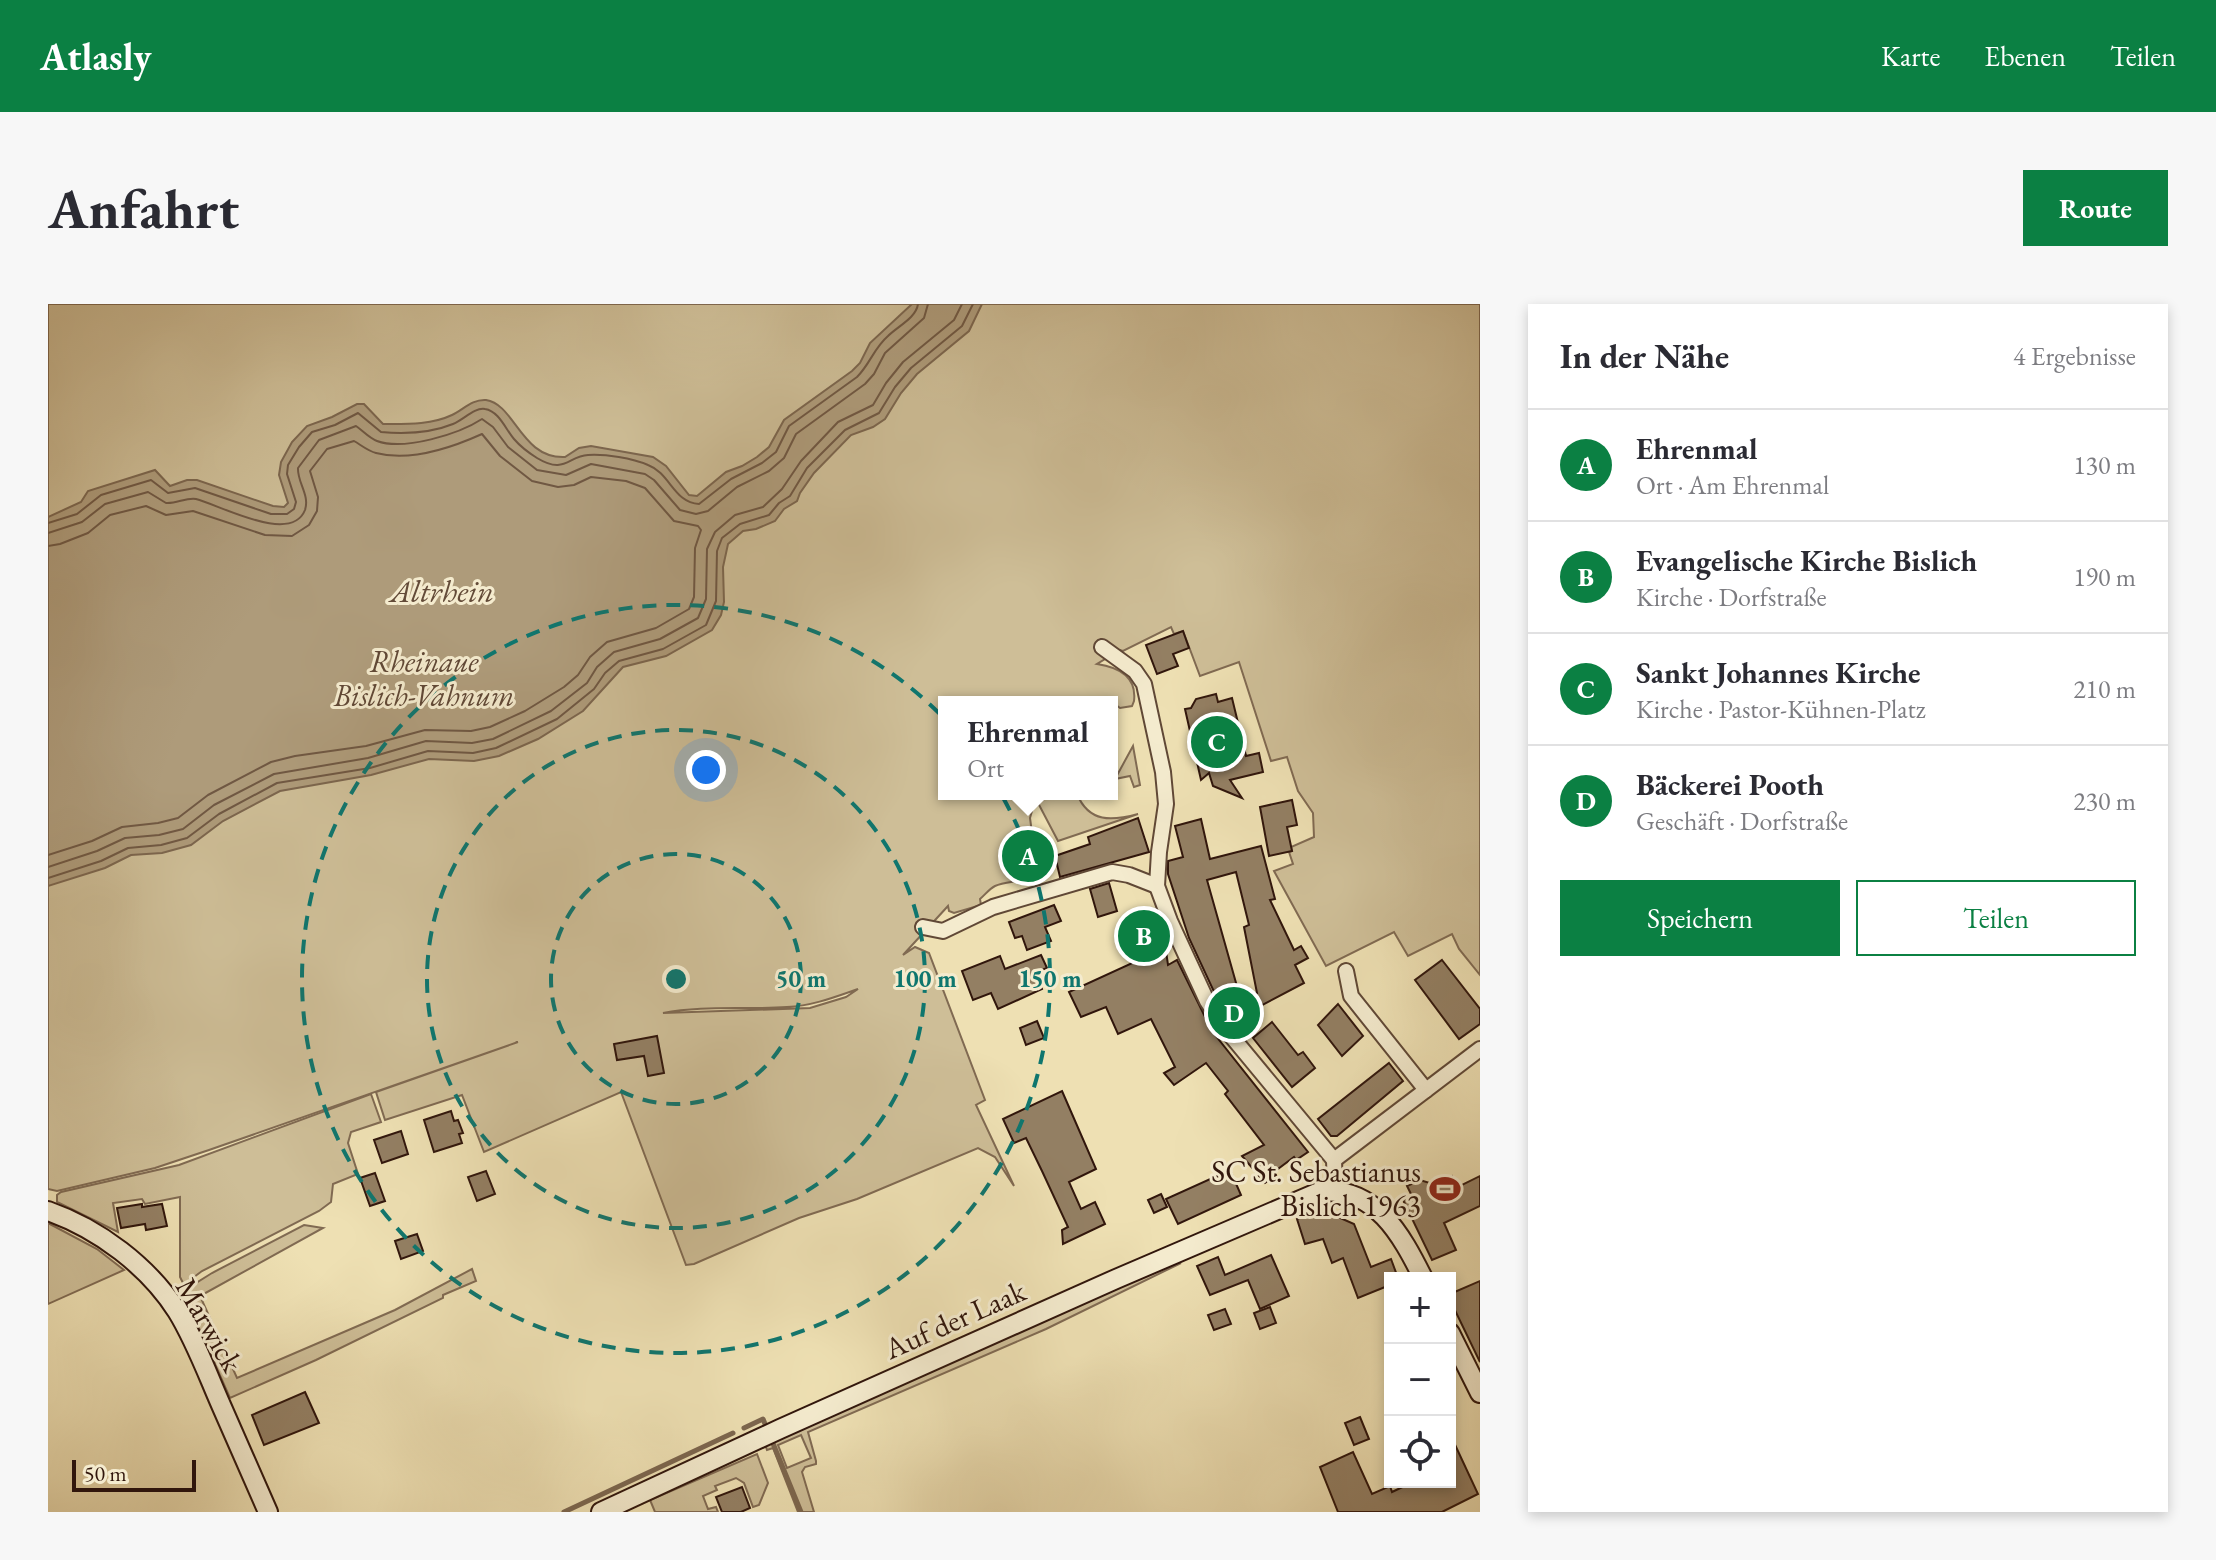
<!DOCTYPE html>
<html lang="de">
<head>
<meta charset="utf-8">
<style>
	body { margin:0; font-family:"EB Garamond",serif; background:#f7f7f7; color:#2b2b33 }
	.controls { position:absolute; right:24px; bottom:24px; display:grid; overflow:hidden; border-radius:0px; box-shadow:0 4px 12px #0003 }
	.controls button { width:72px; height:72px; display:grid; place-items:center; padding:0; border:0; border-bottom:2px solid #e1e1e2; background:#fff; color:#2b2b33; font:40px sans-serif }
	.scale { position:absolute; left:24px; bottom:20px; width:124px; box-sizing:border-box; padding-left:8px; border:4px solid #31160c; border-top:0; font-size:22px; line-height:28px; white-space:nowrap; color:#31160c; -webkit-text-stroke:6px #f4ebce; paint-order:stroke }
	.you { position:absolute; left:658px; top:466px; width:28px; height:28px; margin:-20px; border:6px solid #fff; border-radius:50%; background:#1a73e8; box-shadow:0 0 0 12px #1a73e833 }
	.badge { display:grid; place-items:center; width:52px; height:52px; border-radius:50%; background:#0b8043; color:#fff; font-size:26px; font-weight:700 }
	.pin { position:absolute; translate:-50% -50%; border:4px solid #fff; box-shadow:0 2px 8px #0006 }
	.popup { position:absolute; left:890px; top:392px; width:180px; height:104px; box-sizing:border-box; display:grid; place-content:center; border-radius:0px; background:#fff; filter:drop-shadow(0 2px 6px #0005); font-size:26px; white-space:nowrap; color:#7c7c81 }
	.popup b { font-size:30px; color:#2b2b33 }
	.popup::after { content:''; position:absolute; left:50%; top:100%; margin-left:-16px; border:16px solid transparent; border-top-color:#fff }
	.list { margin:0; padding:0; list-style:none }
	h2 { display:flex; justify-content:space-between; align-items:center; height:104px; margin:0; padding:0 32px; font-size:34px }
	h2 small { font-size:26px; font-weight:400; color:#7c7c81 }
	.list li { display:grid; grid-template-columns:52px 1fr auto; gap:24px; align-items:center; box-sizing:border-box; height:112px; padding:0 32px; border-top:2px solid #e1e1e2 }
	.list b { display:block; font-size:30px; white-space:nowrap }
	.list p { margin:0; font-size:26px; white-space:nowrap; color:#7c7c81 }
	.list em { font-size:26px; font-style:normal; color:#7c7c81 }
	.actions { display:flex; gap:16px; padding:24px 32px }
	.actions a { flex:1; padding:18px 0; border:2px solid #0b8043; border-radius:0px; text-align:center; font-size:28px; color:#0b8043 }
	.actions .main { background:#0b8043; color:#fff }
	.icon { flex:none; width:44px; height:44px; fill:none; stroke:currentColor; stroke-width:2; stroke-linecap:round; stroke-linejoin:round }
	.map { position:relative; flex:none; width:1432px; height:1208px; overflow:hidden; border-radius:0px }
	header { display:flex; align-items:center; gap:48px; box-sizing:border-box; height:112px; padding:0 40px; background:#0b8043; color:#fff }
	header strong { font-size:38px }
	nav { display:flex; gap:44px; margin-inline-start:auto; font-size:28px }
	.intro { display:flex; align-items:center; justify-content:space-between; box-sizing:border-box; height:192px; padding:0 48px }
	h1 { margin:0; font-size:56px }
	.button { padding:20px 36px; border-radius:0px; background:#0b8043; color:#fff; font-size:28px; font-weight:700 }
	main { display:flex; gap:48px; padding:0 48px }
	aside { flex:1; background:#fff; border-radius:0px; box-shadow:0 4px 12px #0003 }
	.map>svg:first-child { display:block }
	.green { fill:#cebe97; stroke:#806a52; stroke-width:2; fill-rule:evenodd }
	.water { fill:#ae9b7a; stroke:#7c664e; stroke-width:2 }
	.lines { fill:none; stroke-linecap:round; stroke-linejoin:round }
	.shore { stroke:#705843; stroke-width:2 }
	.stream { stroke:#7c664e; stroke-width:5 }
	.building { fill:#937f63; stroke:#31160c; stroke-width:2; fill-rule:evenodd }
	.street-casing { stroke:#604836; stroke-width:18 }
	.secondary-casing { stroke:#31160c; stroke-width:22 }
	.street { stroke:#f4ebce; stroke-width:14 }
	.secondary { stroke:#f4ebce; stroke-width:18 }
	.ring { fill:none; stroke:#0f766e; stroke-width:4; stroke-dasharray:14 10 }
	.labels { text-anchor:middle; stroke-width:6; stroke-linejoin:round; paint-order:stroke }
	.park-label { font-size:30px; font-style:italic; fill:#604836; stroke:#f4ebce }
	.poi-label { font-size:30px; fill:#31160c; stroke:#f4ebce; text-anchor:end }
	.street-label { font-size:30px; fill:#31160c; stroke:#f4ebce }
	.water-label { font-size:32px; font-style:italic; fill:#634b38; stroke:#f4ebce }
	.centre { fill:#0f766e; stroke:#f4ebce; stroke-width:4 }
	.ring-label { font-size:24px; text-anchor:middle; font-weight:bold; fill:#0f766e; stroke:#f4ebce; stroke-width:6; stroke-linejoin:round; paint-order:stroke }
</style>
</head>
<body>
<header>
<strong>Atlasly</strong>
<nav><a>Karte</a><a>Ebenen</a><a>Teilen</a></nav>
</header>
<div class="intro"><h1>Anfahrt</h1><a class="button">Route</a></div>
<main>
<div class="map">
<svg width="1432" height="1208" viewBox="0 0 1432 1208">
	<rect width="100%" height="100%" fill="#eee0b3"/>
	<filter id="stains"><feTurbulence type="fractalNoise" baseFrequency=".0025" numOctaves="4"/><feColorMatrix values="0 0 0 0 .2 0 0 0 0 .09 0 0 0 0 .02 0 0 0 .5 -.17"/></filter>
	<radialGradient id="worn" r=".72"><stop offset=".6" stop-color="#630" stop-opacity="0"/><stop offset="1" stop-color="#630" stop-opacity=".3"/></radialGradient>
	<g class="green">
		<path d="M0,0H1432V671L1411,645L1404,630L1360,652L1346,628L1278,662L1226,567L1245,560L1241,548L1244,547L1243,543L1266,533L1265,509L1250,487L1239,453L1223,457L1191,358L1152,372L1135,327L1126,330L1123,323L1075,347L1072,346L1049,360C1069,363 1089,372 1086,397L1084,402L1072,404L1064,398H896V490H972L986,500L982,514L984,529L971,535V540L977,548L975,552L980,555L984,550L987,552C997,582 964,574 947,582C941,585 937,591 932,595L933,601L906,609L901,607L900,602L855,651L867,643L881,649L937,796L928,801L966,882L947,853L930,844L809,895L751,914L646,960L638,961L573,788L436,848L414,791L337,816L328,788L470,738L161,846L107,864L9,887L0,885ZM810,685L798,693L762,704L615,709C655,701 697,706 739,703C764,702 787,693 810,685Z"/>
		<path d="M1085,442L1092,481L1086,483L1082,472L1067,475Z"/>
		<path d="M978,490H1029C1041,519 1064,517 1090,510L1010,537L989,497Z"/>
		<path d="M323,790L333,818L303,828L300,839L310,870L285,880L283,898L271,907L154,967L138,979H135L132,973V893L97,900L94,895L65,899L70,928L9,898V891L13,888L131,861Z"/>
		<path d="M0,919L49,945L76,966L0,1000Z"/>
		<path d="M256,921L275,924L152,992L189,1074L347,1006L424,965L428,977L395,991V994L268,1056L182,1094L138,995L145,981L164,969Z"/>
		<path d="M1133,959L998,1025L760,1128L768,1157V1160L757,1163L754,1168L766,1208H750L725,1144L719,1146L717,1140L1112,965ZM753,1131L763,1154L739,1164L730,1141Z"/>
		<path d="M709,1150L720,1179L711,1201L705,1203L696,1179L688,1174L667,1182L669,1186L655,1192L660,1205L668,1203L670,1208H607L602,1196Z"/>
	</g>
	<path class="water" d="M864,0H934L921,27L869,70L853,89L837,115L825,123L803,131L766,169L752,189L749,197L736,205L727,217L708,225L695,227L680,240L675,263L676,298L673,311L664,326L618,352L575,363L535,407L490,435L451,452L426,457L381,455L323,471L232,487L175,517L143,541L114,549L83,551L57,564L0,582V213L33,198L40,187L107,166L122,182L139,176H149L225,202L236,203L240,199L231,171L233,158L244,138L259,122L284,113L309,100H316L335,120C358,120 383,121 404,111C415,106 424,95 438,96C467,100 473,155 517,153L531,144L543,142L605,153L618,162L641,191L649,192L678,168L694,162L709,153L721,143L736,116L804,67L812,59L822,39Z"/>
	<g class="lines">
		<g class="shore">
			<path d="M0,219L29,210L53,191L103,176L120,189L147,184L223,210H239L246,205L248,198L239,170L240,161L251,143L264,128L287,121L310,109L333,128C356,130 383,129 405,120C415,116 427,103 437,105C451,107 458,126 466,135C472,142 481,149 489,154C517,171 520,152 540,151C558,150 584,154 600,161C622,169 626,199 651,200L683,175L714,159L728,148L741,122L809,73C822,60 826,44 840,32C850,22 868,14 870,0"/>
			<path d="M0,229L34,218L57,200L100,188L118,199C128,200 139,193 148,195C172,201 243,241 257,206C262,191 249,178 250,164L271,136L308,122C314,126 321,134 329,137C356,147 411,130 434,115L445,123L460,143L489,166L518,171L543,160L597,170L606,176L632,206L648,210L660,207L689,183L721,167L736,154L748,130L817,80L826,70L837,49L876,14L880,0"/>
			<path d="M0,242L12,240L40,229L62,211L98,202L118,211L145,207L217,231L244,232L261,221L269,207L270,193L262,167L279,145L306,137C313,141 320,147 328,149C362,158 403,144 434,130L452,152L484,177L510,183L526,181L543,173L578,177L597,184L626,217L650,222L653,226L647,244L646,293L641,305L608,324L559,338L542,353L530,371L516,383L477,407L442,423L423,427L377,426L318,442L247,452L223,458L160,491L130,514L110,519L74,523L44,537L0,551"/>
			<path d="M0,563L49,547L77,534L111,531L135,525L166,501L226,470L320,454L378,437L424,439L445,435L503,407L539,379L549,363L566,348L612,335L650,314L658,295L659,245L667,228L687,211L715,203L734,185L753,157L790,118L825,101L838,79L855,58L906,16L914,0"/>
			<path d="M0,574L53,557L80,544L113,541L139,534L171,510L229,479L322,464L380,447L425,449L448,444L509,415L546,385L557,369L571,357L615,345L658,321L668,297L669,247L674,234L692,220L721,211L731,199L742,192L759,164L797,126L831,109L847,83L863,64L914,22L925,0"/>
		</g>
		<g class="stream">
			<path d="M696,1124L715,1115L753,1208"/>
			<path d="M516,1208L685,1129"/>
		</g>
	</g>
	<g class="building">
		<path d="M1135,327L1141,344L1125,350L1130,362L1109,370L1098,341Z"/>
		<path d="M1168,390L1170,398L1184,394L1198,452L1211,449L1215,468L1182,476L1194,494L1165,482L1161,469L1153,476L1137,405L1143,404L1148,395Z"/>
		<path d="M1244,496L1249,521L1239,523L1244,547L1221,552L1212,503Z"/>
		<path d="M1090,514L1101,548L1012,573L1007,552L1042,540L1040,533Z"/>
		<path d="M1153,515L1162,555L1213,542L1227,595L1222,596L1246,646L1253,642L1260,654L1247,661L1256,679L1184,717L1168,692L1141,634L1120,570V557L1135,553L1127,522ZM1188,568L1201,621L1196,623L1209,689L1192,693L1159,576Z"/>
		<path d="M1061,579L1069,607L1050,613L1042,585Z"/>
		<path d="M1006,601L1013,617L997,623L1003,637L979,646L974,632L967,634L961,618Z"/>
		<path d="M1108,614L1115,626L1120,661L1129,656L1164,727L1260,848L1248,856L1246,853L1226,868L1228,871L1217,879L1194,852L1216,841L1177,790L1180,787L1158,759L1126,781L1116,769L1127,763L1103,715L1070,730L1058,703L1033,713L1021,688L1091,656L1079,644L1085,636L1070,634L1084,623Z"/>
		<path d="M993,651L999,664L988,668L994,685L950,705L943,689L925,696L914,667L952,652L957,665Z"/>
		<path d="M1394,656L1432,705V720L1411,735L1367,676Z"/>
		<path d="M1290,700L1315,732L1294,752L1270,721Z"/>
		<path d="M989,717L996,734L978,741L972,724Z"/>
		<path d="M1224,718L1250,751L1255,748L1267,764L1244,783L1205,734Z"/>
		<path d="M609,732L616,769L600,772L596,752L569,756L566,740Z"/>
		<path d="M1341,759L1355,777L1289,832H1283L1270,815Z"/>
		<path d="M1014,787L1048,865L1021,878L1033,905L1047,898L1057,920L1015,940L1014,926L1020,923L994,867L978,834L966,839L955,815Z"/>
		<path d="M403,807L406,817L410,816L415,829L411,830L414,839L386,848L376,816Z"/>
		<path d="M353,827L360,850L334,859L326,836Z"/>
		<path d="M1182,866L1193,891L1130,920L1118,895Z"/>
		<path d="M438,867L447,890L429,897L420,873Z"/>
		<path d="M327,869L337,897L322,902L312,874Z"/>
		<path d="M1404,872L1410,883L1432,872V902L1396,919L1408,946L1384,956L1355,896L1364,892L1359,882L1372,876L1388,881Z"/>
		<path d="M1113,890L1119,903L1106,909L1100,896Z"/>
		<path d="M94,900V903L114,900L119,922L98,926L97,920L73,924L69,904Z"/>
		<path d="M1272,905L1306,920L1323,963L1343,955L1350,974H1342V981L1310,994L1295,954L1284,959L1275,935L1257,940L1249,915Z"/>
		<path d="M369,930L375,947L353,955L347,937Z"/>
		<path d="M1223,951L1241,992L1212,1005L1200,976L1162,991L1149,962L1170,953L1177,971Z"/>
		<path d="M1432,977V1058L1402,996V990Z"/>
		<path d="M1222,1003L1228,1019L1212,1025L1206,1009Z"/>
		<path d="M1177,1005L1183,1020L1166,1026L1160,1011Z"/>
		<path d="M257,1088L271,1119L216,1141L204,1111Z"/>
		<path d="M1312,1113L1321,1135L1306,1141L1297,1119Z"/>
		<path d="M1402,1130L1430,1190L1394,1208H1290L1272,1163L1305,1148L1324,1190L1342,1182L1344,1188L1365,1178H1402Z"/>
		<path d="M694,1183L702,1204L693,1208H674L668,1193Z"/>
	</g>
	<g class="lines">
		<g class="street-casing">
			<g id="street">
				<path d="M1054,343L1087,367L1096,380L1115,468L1118,500L1111,548L1109,582L1122,617L1159,697L1175,722L1286,856L1287,886"/>
				<path d="M875,623L895,627L945,603L1064,568L1081,571L1109,582"/>
				<path d="M1298,667L1303,692L1378,786"/>
				<path d="M1286,856L1432,745"/>
			</g>
		</g>
		<g class="secondary-casing">
			<g id="secondary">
				<path d="M0,907C51,925 100,962 129,1007C147,1036 159,1069 173,1101C189,1137 204,1172 220,1208"/>
				<path d="M1402,1029L1432,1089"/>
				<path d="M553,1208L732,1125L1068,975L1271,888C1327,881 1354,932 1375,974"/>
			</g>
		</g>
		<use href="#street" class="street"/>
		<use href="#secondary" class="secondary"/>
	</g>
	<g class="ring">
		<circle cx="628" cy="675" r="125"/>
		<circle cx="628" cy="675" r="249"/>
		<circle cx="628" cy="675" r="374"/>
	</g>
	<defs>
		<g id="stadium-bare" transform="scale(2.4)"><path d="M0-5a6.5 5 0 1 0 0 10a6.5 5 0 1 0 0-10ZM-3.5-1.8h7v3.6h-7Z" fill="#8f2418" stroke="#f4ebce" stroke-width="2.5" paint-order="stroke"/></g>
	</defs>
	<g fill-rule="evenodd">
		<use href="#stadium-bare" x="1397" y="885"/>
	</g>
	<g class="labels">
		<g class="park-label">
			<text x="376" y="368">Rheinaue<tspan x="376" dy="34">Bislich-Vahnum</tspan></text>
		</g>
		<g class="poi-label">
			<text x="1373" y="878">SC St. Sebastianus<tspan x="1373" dy="34">Bislich 1963</tspan></text>
		</g>
		<g class="street-label">
			<text transform="translate(907 1016) rotate(-24)" y="10">Auf der Laak</text>
			<text transform="translate(161 1021) rotate(60)" y="10">Marwick</text>
		</g>
		<g class="water-label">
			<text x="394" y="298">Altrhein</text>
		</g>
	</g>
	<circle cx="628" cy="675" r="12" class="centre"/>
	<g class="ring-label">
		<text x="753" y="683">50 m</text>
		<text x="877" y="683">100 m</text>
		<text x="1002" y="683">150 m</text>
	</g>
	<rect width="100%" height="100%" filter="url(#stains)"/>
	<rect width="100%" height="100%" fill="url(#worn)"/>
</svg>
<div class="controls">
<button>+</button>
<button>−</button>
<button><svg class="icon" aria-label="locate" viewBox="0 0 24 24"><circle cx="12" cy="12" r="6"/><path d="M12 2v4M12 18v4M2 12h4M18 12h4"/></svg></button>
</div>
<div class="scale">50 m</div>
<div class="you"></div>
<div class="pin badge" style="left:980px;top:552px">A</div>
<div class="popup"><b>Ehrenmal</b>Ort</div>
<div class="pin badge" style="left:1096px;top:632px">B</div>
<div class="pin badge" style="left:1169px;top:438px">C</div>
<div class="pin badge" style="left:1186px;top:709px">D</div>
</div>
<aside>
<h2>In der Nähe<small>4 Ergebnisse</small></h2>
<ul class="list">
<li><span class="badge">A</span><div><b>Ehrenmal</b><p>Ort · Am Ehrenmal</p></div><em>130 m</em></li>
<li><span class="badge">B</span><div><b>Evangelische Kirche Bislich</b><p>Kirche · Dorfstraße</p></div><em>190 m</em></li>
<li><span class="badge">C</span><div><b>Sankt Johannes Kirche</b><p>Kirche · Pastor-Kühnen-Platz</p></div><em>210 m</em></li>
<li><span class="badge">D</span><div><b>Bäckerei Pooth</b><p>Geschäft · Dorfstraße</p></div><em>230 m</em></li>
</ul>
<div class="actions"><a class="main">Speichern</a><a>Teilen</a></div>
</aside>
</main>
</body>
</html>
